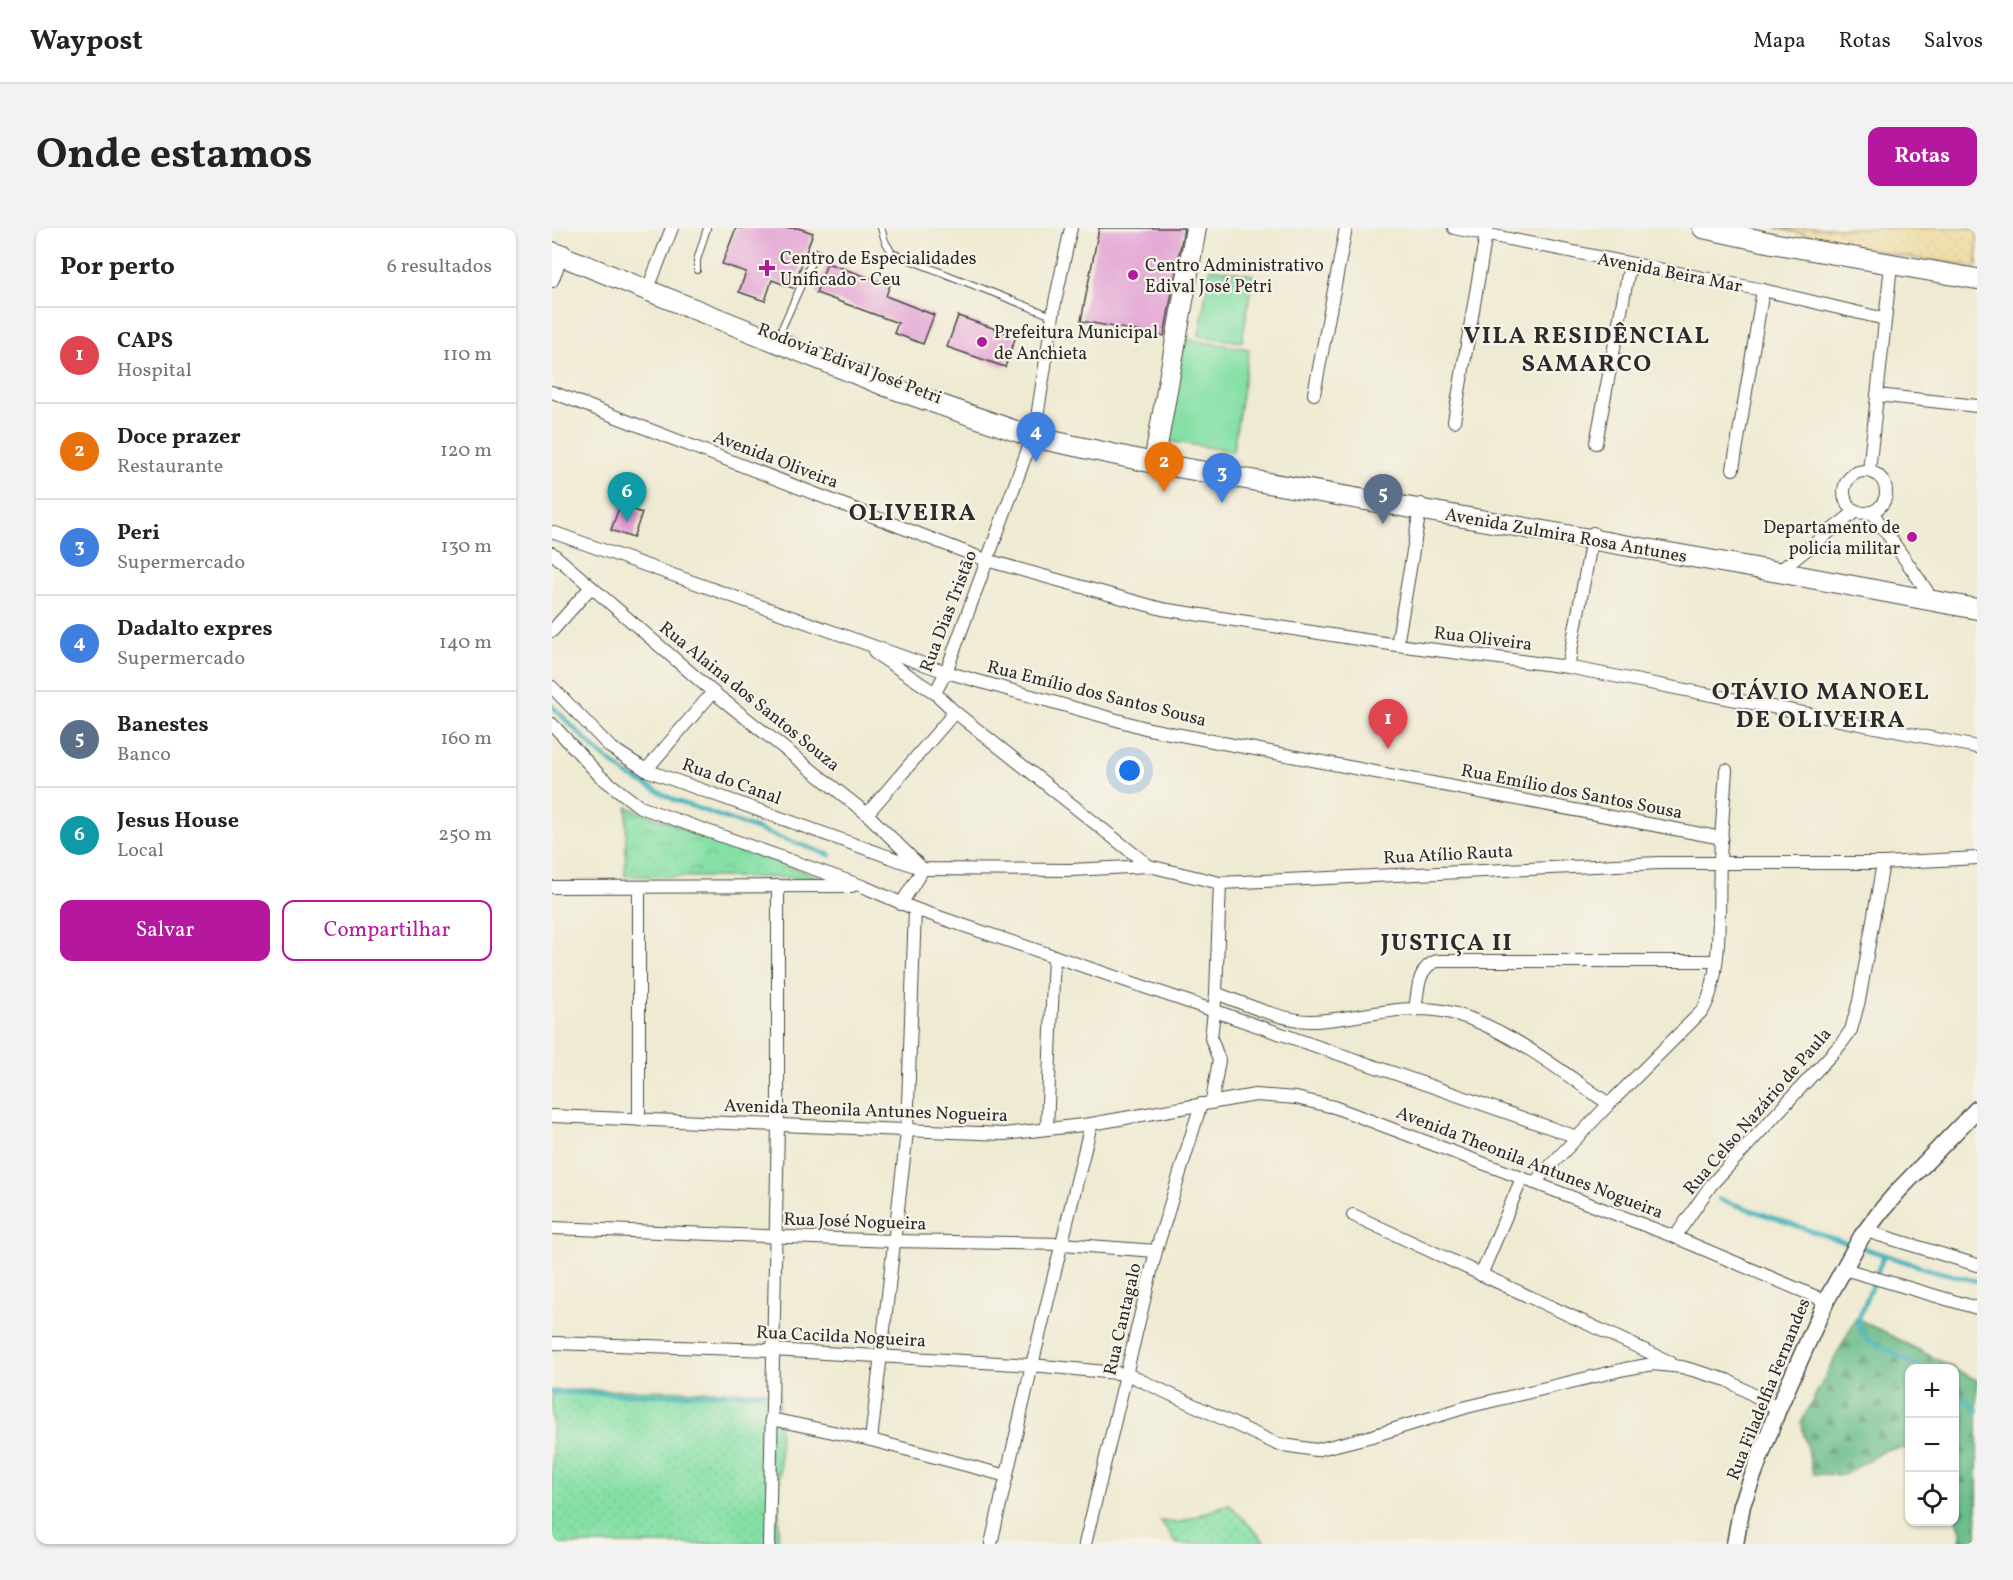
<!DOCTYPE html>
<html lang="pt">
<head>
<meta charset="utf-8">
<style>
	body { margin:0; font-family:Vollkorn,serif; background:#f2f2f2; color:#222 }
	.controls { position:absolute; right:18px; bottom:18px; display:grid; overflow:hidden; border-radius:12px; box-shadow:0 2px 4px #0004 }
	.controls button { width:54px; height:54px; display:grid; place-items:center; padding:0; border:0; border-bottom:2px solid #e0e0e0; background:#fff; color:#222; font:30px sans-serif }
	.you { position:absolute; left:578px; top:543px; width:21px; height:21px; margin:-15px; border:4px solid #fff; border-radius:50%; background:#1a73e8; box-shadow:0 0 0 9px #1a73e833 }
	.badge { display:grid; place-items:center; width:39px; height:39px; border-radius:50%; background:#b5179e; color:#fff; font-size:20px; font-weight:700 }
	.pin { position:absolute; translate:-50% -50px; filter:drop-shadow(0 2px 3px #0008) }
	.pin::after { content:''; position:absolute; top:32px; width:21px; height:18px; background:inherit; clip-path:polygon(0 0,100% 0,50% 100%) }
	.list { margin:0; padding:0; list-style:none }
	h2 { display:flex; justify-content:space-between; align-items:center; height:78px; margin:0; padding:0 24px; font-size:26px }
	h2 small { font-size:20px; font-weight:400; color:#767676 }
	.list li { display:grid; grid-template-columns:39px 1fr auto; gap:18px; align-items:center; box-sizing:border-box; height:96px; padding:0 24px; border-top:2px solid #e0e0e0 }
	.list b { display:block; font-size:22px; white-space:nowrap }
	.list p { margin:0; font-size:20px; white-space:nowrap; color:#767676 }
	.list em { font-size:20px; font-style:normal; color:#767676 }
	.actions { display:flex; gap:12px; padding:18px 24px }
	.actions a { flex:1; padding:14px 0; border:2px solid #b5179e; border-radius:12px; text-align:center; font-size:21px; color:#b5179e }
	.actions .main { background:#b5179e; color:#fff }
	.icon { flex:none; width:33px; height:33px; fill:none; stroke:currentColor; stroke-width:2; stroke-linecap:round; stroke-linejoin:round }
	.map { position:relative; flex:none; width:1425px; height:1316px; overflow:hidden; border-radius:12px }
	header { display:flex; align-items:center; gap:36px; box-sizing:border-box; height:84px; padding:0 30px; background:#fff; border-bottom:2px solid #e0e0e0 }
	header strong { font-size:28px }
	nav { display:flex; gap:33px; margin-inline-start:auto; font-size:21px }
	.intro { display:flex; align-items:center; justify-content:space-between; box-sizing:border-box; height:144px; padding:0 36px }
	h1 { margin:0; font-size:42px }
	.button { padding:15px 27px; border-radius:12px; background:#b5179e; color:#fff; font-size:21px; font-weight:700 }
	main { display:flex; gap:36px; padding:0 36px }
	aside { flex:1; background:#fff; border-radius:12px; box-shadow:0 2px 4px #0004 }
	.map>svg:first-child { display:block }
	.grass { fill:url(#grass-dots); stroke:#588668; stroke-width:1.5 }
	.forest { fill:url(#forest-firs); stroke:#4c745b; stroke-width:1.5 }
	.sand { fill:url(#sand-dots); stroke:#8c8264; stroke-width:1.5 }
	.park { fill:url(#park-crowns); stroke:#588668; stroke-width:1.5 }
	.pitch { fill:#85e0a6; stroke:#588668; stroke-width:1.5 }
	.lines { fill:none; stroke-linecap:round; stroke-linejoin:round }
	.stream { stroke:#42b2bb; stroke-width:4.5 }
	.building { fill:#e3a3d4 }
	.service-casing { stroke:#484844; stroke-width:8 }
	.minor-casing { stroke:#484844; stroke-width:14 }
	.secondary-casing { stroke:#484844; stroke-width:19 }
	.primary-casing { stroke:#484844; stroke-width:22 }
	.service { stroke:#fff; stroke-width:6 }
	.minor { stroke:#fff; stroke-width:12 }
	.secondary { stroke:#fff; stroke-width:16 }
	.primary { stroke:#fff; stroke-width:20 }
	.poi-dot { fill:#b5179e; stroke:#f7f3e8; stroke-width:2 }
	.labels { text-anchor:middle; stroke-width:4.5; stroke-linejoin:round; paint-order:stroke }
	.poi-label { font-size:18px; fill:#2b2b2b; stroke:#f7f3e8; text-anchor:start }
	.street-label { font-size:18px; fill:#2b2b2b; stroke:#f7f3e8 }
	.district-label { font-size:24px; font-weight:bold; letter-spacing:1.5px; fill:#2b2b2b; stroke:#f7f3e8 }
</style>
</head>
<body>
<header>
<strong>Waypost</strong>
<nav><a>Mapa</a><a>Rotas</a><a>Salvos</a></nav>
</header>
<div class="intro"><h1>Onde estamos</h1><a class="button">Rotas</a></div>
<main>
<aside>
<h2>Por perto<small>6 resultados</small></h2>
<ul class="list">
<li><span class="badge" style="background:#e0444e">1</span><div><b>CAPS</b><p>Hospital</p></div><em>110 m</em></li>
<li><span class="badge" style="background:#e8710a">2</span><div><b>Doce prazer</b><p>Restaurante</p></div><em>120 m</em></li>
<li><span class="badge" style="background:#3f7fe0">3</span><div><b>Peri</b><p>Supermercado</p></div><em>130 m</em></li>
<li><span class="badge" style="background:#3f7fe0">4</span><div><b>Dadalto expres</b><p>Supermercado</p></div><em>140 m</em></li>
<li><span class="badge" style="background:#5c6f8a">5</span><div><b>Banestes</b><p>Banco</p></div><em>160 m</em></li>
<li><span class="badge" style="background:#0f9aa8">6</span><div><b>Jesus House</b><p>Local</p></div><em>250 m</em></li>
</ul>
<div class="actions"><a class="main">Salvar</a><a>Compartilhar</a></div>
</aside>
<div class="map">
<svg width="1425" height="1316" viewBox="0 0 1425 1316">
	<defs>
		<pattern id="grass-dots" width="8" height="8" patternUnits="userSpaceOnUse" patternTransform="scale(1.5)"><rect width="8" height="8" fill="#85e0a6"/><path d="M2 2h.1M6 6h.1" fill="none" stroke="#73c08f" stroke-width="1.8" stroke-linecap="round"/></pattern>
		<pattern id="forest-firs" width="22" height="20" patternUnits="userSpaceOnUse" patternTransform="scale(1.5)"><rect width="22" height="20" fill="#6cbe8b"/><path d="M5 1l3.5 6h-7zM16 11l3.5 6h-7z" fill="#599b72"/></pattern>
		<pattern id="sand-dots" width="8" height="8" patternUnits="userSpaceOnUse" patternTransform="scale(1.5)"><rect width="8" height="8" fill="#eeda9e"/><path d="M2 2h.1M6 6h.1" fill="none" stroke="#cb8" stroke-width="1.8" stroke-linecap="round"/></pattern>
		<pattern id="park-crowns" width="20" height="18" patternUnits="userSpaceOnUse" patternTransform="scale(1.5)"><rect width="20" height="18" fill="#85e0a6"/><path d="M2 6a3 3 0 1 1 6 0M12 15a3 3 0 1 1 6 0" fill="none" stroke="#73c08f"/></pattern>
	</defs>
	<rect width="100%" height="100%" fill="#f7f3e8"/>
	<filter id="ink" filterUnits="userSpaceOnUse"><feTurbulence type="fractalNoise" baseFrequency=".0167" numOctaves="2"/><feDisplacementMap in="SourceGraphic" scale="12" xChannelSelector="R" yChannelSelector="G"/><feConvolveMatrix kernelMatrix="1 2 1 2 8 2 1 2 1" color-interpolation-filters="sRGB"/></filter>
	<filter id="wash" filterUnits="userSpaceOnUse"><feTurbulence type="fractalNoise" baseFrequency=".008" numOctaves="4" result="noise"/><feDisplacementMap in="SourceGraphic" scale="24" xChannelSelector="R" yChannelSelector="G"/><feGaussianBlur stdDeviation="1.35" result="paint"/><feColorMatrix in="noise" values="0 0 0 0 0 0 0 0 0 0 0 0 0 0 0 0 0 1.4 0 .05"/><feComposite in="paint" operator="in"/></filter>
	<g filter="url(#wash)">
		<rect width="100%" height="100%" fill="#efead2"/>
		<g class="grass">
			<path d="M0,1162L227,1163L228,1230L226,1316H0Z"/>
			<path d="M677,1276L715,1316H625L608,1293L626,1295Z"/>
		</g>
		<g class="forest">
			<path d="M1304,1090L1402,1140H1358L1357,1220L1333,1222L1292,1247L1261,1246L1249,1194Z"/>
			<path d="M1402,1141L1425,1152V1316H1408L1409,1303L1403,1288Z"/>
		</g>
		<path class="sand" d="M1225,0H1425V39L1348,28Z"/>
		<path class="park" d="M75,579L269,650L73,648Z"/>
		<g class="pitch">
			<path d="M658,40L701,47L690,114L647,108Z"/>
			<path d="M632,111L697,121L681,223L616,213Z"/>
		</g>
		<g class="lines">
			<g class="stream">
				<path d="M0,478L44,522L74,546L122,572L278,627"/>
				<path d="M1167,971L1300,1017"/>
				<path d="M1308,1019L1379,1042L1425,1053"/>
				<path d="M1332,1027L1305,1095L1315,1111L1369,1140"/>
				<path d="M1402,1162L1425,1182"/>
				<path d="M0,1164L105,1167L209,1165"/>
			</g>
		</g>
		<g id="blocks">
			<g class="building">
				<path d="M184,0H246L261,5L241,60L220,52L213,73L187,64L194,44L170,36Z"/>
				<path d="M547,0H632L612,108L529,93Z"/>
				<path d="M275,35L338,57L334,68L382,87L371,116L342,105L346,95L264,65Z"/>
				<path d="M406,88L464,108L453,139L395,119Z"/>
				<path d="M68,277L90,285L81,310L59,302Z"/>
			</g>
		</g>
	</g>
	<g filter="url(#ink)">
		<use href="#blocks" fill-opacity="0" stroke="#484844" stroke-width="1.5"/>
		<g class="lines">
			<g class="service-casing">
				<g id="service">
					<path d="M329,0L333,13L340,25L500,88"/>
					<path d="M145,42V32L155,0"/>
					<path d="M225,111L264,24"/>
				</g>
			</g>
			<g class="minor-casing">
				<g id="minor">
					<path d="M902,0L1211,62L1333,91"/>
					<path d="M0,53L12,23"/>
					<path d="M95,63L120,0"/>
					<path d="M0,164L434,332L610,381L845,417L1016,439L1425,519"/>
					<path d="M762,166L794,0"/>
					<path d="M1325,167L1425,178"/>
					<path d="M902,193L934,6"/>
					<path d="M1044,215L1078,36"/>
					<path d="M1181,241L1211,62"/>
					<circle cx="1313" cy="264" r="21"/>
					<path d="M1317,243L1339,37"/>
					<path d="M1320,284L1375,363L1373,372"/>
					<path d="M0,304L394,444L597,501L1170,610"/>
					<path d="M0,325L161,464L315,586L367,637"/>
					<path d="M1226,344L1304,283"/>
					<path d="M0,403L39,359"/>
					<path d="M845,417L869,276"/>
					<path d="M323,425L383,465L403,484L597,638"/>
					<path d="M1016,439L1041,305"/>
					<path d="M0,459L58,519L94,542L371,641L519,642L597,638L668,655L1108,635H1331L1425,630"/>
					<path d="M383,465L394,444L483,202L503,74L519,0"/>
					<path d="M0,496L48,548L88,579L310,658L363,681L663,783L1025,909"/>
					<path d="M94,542L161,464"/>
					<path d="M315,586L403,484"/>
					<path d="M0,659L300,658"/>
					<path d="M87,659V892"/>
					<path d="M349,676L371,641"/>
					<path d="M664,765C690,775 734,794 760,793C803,792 848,775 891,783C949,794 1008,843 1057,876"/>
					<path d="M863,782C866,764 865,739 885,733H1164"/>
					<path d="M660,873L667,832L659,810L664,765L668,655"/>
					<path d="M0,888L452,906L539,896L703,867L744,870L782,879L970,950L1123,1009L1274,1073"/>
					<path d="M495,901L502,728"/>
					<path d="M982,955L1057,876L1151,782C1171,747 1166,677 1168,635C1169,604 1172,573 1174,542"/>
					<path d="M801,987L1118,1134"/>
					<path d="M0,1000L341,1013L510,1016L604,1023"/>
					<path d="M1314,1003L1425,1037"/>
					<path d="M1123,1009L1159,957L1289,816L1299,802L1307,773L1331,635"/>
					<path d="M1292,1041L1425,1080"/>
					<path d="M929,1047L970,950"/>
					<path d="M0,1115L220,1122L480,1137L575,1146L725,1216L764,1222L820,1208L915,1179L1073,1141L1101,1136L1130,1139L1175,1152L1226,1181"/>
					<path d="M219,1191L319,1212L455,1248"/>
					<path d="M319,1212L355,904L363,681"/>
					<path d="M217,1316L226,898V658"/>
					<path d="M439,1316L480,1137L539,896"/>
					<path d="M533,1316L604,1023L649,876"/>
				</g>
			</g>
			<g class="secondary-casing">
				<path id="secondary" d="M1183,1316L1190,1277L1226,1181L1274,1073L1310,1008L1329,983L1347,962L1425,881"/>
			</g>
			<g class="primary-casing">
				<g id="primary">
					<path d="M1151,0L1220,15L1425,51"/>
					<path d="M0,24L334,158L481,209L602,235L1226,344L1425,381"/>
					<path d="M602,235L644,0"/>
				</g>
			</g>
			<use href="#service" class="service"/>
			<use href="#minor" class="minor"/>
			<use href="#secondary" class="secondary"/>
			<use href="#primary" class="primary"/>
		</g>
	</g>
	<g class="poi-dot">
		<path d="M212 31h6v6h6v6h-6v6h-6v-6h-6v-6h6z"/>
		<circle cx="581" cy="47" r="6"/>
		<circle cx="430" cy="114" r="6"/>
		<circle cx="1360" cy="309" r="6"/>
	</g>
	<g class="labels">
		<g class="poi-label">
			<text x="228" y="36">Centro de Especialidades<tspan x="228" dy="21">Unificado - Ceu</tspan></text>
			<text x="593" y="43">Centro Administrativo<tspan x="593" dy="21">Edival José Petri</tspan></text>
			<text x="442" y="110">Prefeitura Municipal<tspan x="442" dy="21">de Anchieta</tspan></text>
			<text x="1348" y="305" text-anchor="end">Departamento de<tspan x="1348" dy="21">policia militar</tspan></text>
		</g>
		<g class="street-label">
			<text transform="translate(1118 44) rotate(11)" y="6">Avenida Beira Mar</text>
			<text transform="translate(298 135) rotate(21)" y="6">Rodovia Edival José Petri</text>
			<text transform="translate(224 231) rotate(21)" y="6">Avenida Oliveira</text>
			<text transform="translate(1014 307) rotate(10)" y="6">Avenida Zulmira Rosa Antunes</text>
			<text transform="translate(396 383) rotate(-69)" y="6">Rua Dias Tristão</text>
			<text transform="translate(931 410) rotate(7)" y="6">Rua Oliveira</text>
			<text transform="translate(545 465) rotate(14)" y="6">Rua Emílio dos Santos Sousa</text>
			<text transform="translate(198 468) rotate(39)" y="6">Rua Alaina dos Santos Souza</text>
			<text transform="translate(180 553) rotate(20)" y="6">Rua do Canal</text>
			<text transform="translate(1020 563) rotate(11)" y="6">Rua Emílio dos Santos Sousa</text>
			<text transform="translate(896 626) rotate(-3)" y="6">Rua Atílio Rauta</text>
			<text transform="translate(314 882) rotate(2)" y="6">Avenida Theonila Antunes Nogueira</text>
			<text transform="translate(1205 883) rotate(-49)" y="6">Rua Celso Nazário de Paula</text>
			<text transform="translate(978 934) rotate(21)" y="6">Avenida Theonila Antunes Nogueira</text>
			<text transform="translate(303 993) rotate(2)" y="6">Rua José Nogueira</text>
			<text transform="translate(570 1091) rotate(-77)" y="6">Rua Cantagalo</text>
			<text transform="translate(289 1108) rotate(3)" y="6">Rua Cacilda Nogueira</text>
			<text transform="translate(1216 1161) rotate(-68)" y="6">Rua Filadelfia Fernandes</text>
		</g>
		<g class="district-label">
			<text x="1035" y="115">VILA RESIDÊNCIAL<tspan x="1035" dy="28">SAMARCO</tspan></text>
			<text x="361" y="292">OLIVEIRA</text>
			<text x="1269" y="471">OTÁVIO MANOEL<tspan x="1269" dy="28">DE OLIVEIRA</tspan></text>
			<text x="895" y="722">JUSTIÇA II</text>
		</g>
	</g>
</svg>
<div class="controls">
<button>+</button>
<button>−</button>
<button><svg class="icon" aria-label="locate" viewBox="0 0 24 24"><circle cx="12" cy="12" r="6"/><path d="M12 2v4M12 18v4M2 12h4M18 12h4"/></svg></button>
</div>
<div class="you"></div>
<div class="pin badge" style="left:836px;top:521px;background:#e0444e">1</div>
<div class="pin badge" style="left:612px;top:264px;background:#e8710a">2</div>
<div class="pin badge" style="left:670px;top:275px;background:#3f7fe0">3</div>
<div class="pin badge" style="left:484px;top:234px;background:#3f7fe0">4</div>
<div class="pin badge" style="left:831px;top:296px;background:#5c6f8a">5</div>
<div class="pin badge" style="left:75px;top:294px;background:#0f9aa8">6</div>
</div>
</main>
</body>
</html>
